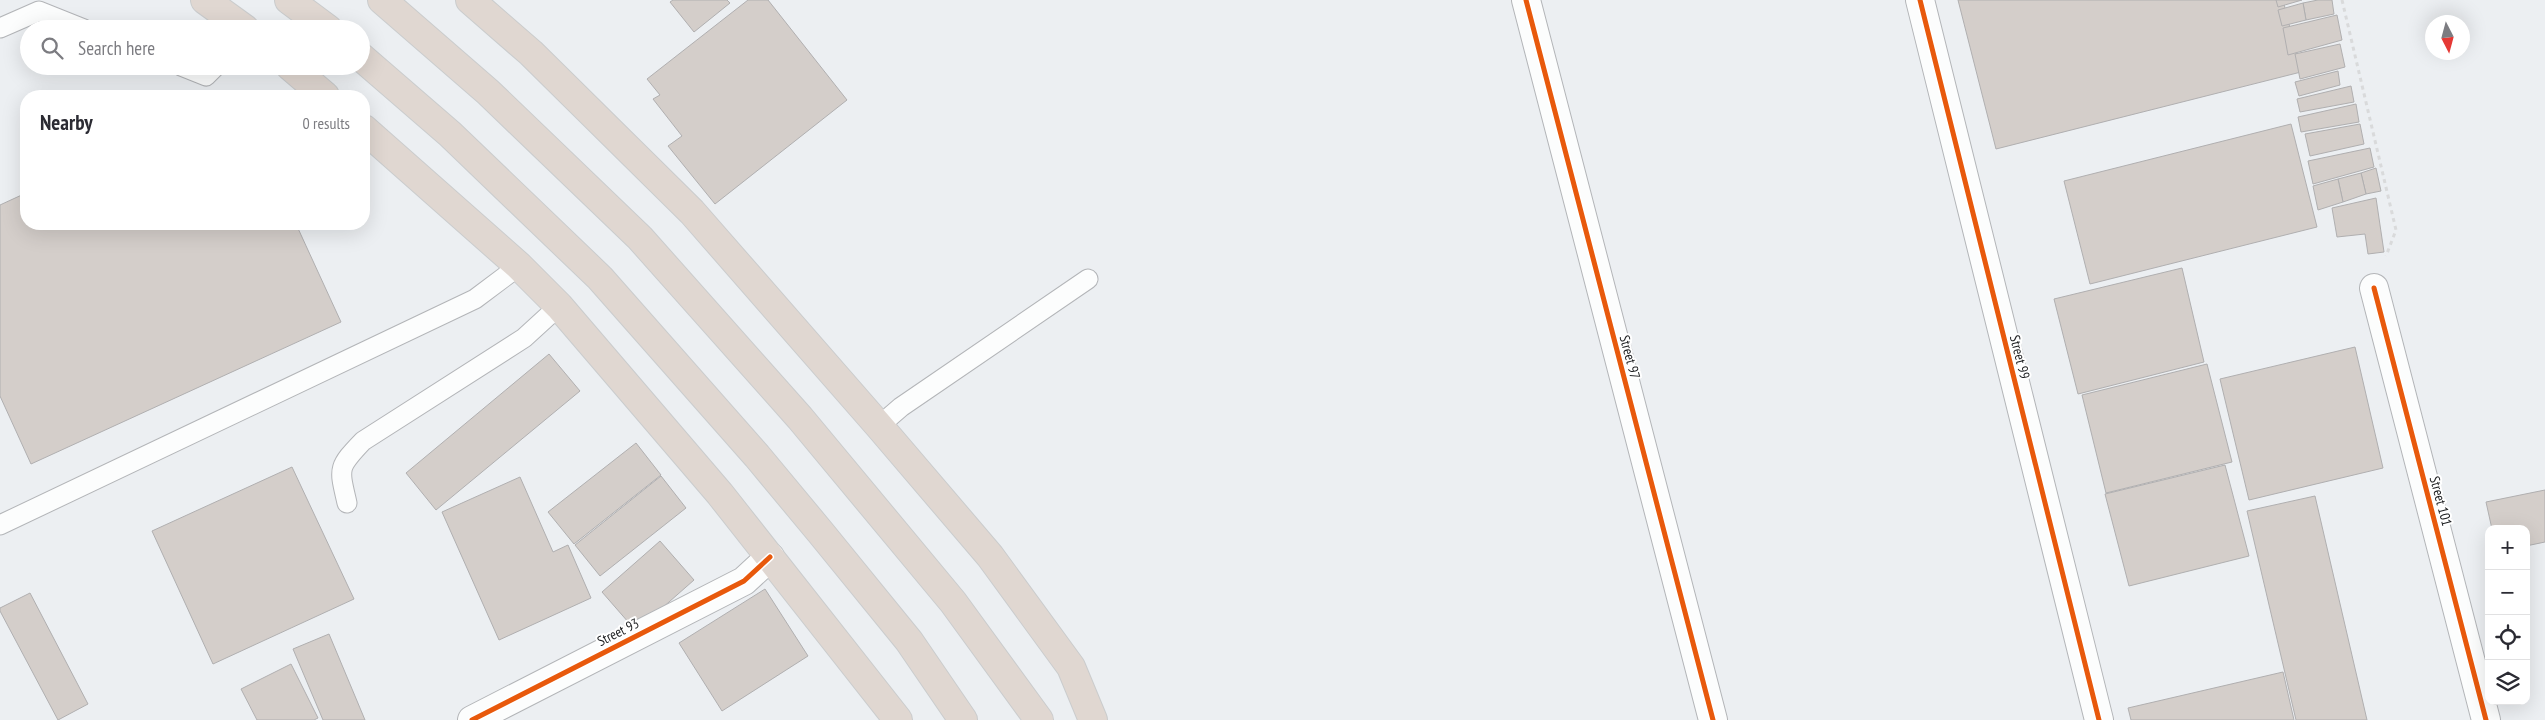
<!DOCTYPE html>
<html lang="en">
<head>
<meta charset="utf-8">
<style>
	body { margin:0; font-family:"PT Sans Narrow",sans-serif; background:#f2f2f3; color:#2b2b33 }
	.controls { position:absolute; right:15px; bottom:15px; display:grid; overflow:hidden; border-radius:10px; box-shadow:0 5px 20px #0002 }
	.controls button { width:45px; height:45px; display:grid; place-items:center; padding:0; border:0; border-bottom:1px solid #e1e1e2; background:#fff; color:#2b2b33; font:25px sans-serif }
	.compass { position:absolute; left:2425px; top:15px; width:45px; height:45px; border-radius:50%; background:#fff; box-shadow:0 5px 20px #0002; rotate:174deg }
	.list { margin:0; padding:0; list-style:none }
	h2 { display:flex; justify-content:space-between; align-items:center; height:65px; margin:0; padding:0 20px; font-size:21px }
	h2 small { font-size:16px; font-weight:400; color:#7c7c81 }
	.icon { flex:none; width:28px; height:28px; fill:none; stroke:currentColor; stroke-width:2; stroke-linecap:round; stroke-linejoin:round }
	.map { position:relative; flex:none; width:2545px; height:720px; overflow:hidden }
	.search { position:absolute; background:#fff; box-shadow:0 5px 20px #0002; left:20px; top:20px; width:350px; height:55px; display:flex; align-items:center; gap:12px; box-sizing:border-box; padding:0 18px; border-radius:28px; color:#7c7c81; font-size:19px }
	.panel { position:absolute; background:#fff; box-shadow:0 5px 20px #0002; left:20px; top:90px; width:350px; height:140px; border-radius:20px }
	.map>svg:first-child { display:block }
	.building { fill:#d4ceca; stroke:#b0afb0 }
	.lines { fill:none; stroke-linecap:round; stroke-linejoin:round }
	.lane-casing { stroke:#b3b5b8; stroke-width:21 }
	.street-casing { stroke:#b3b5b8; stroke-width:30 }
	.highway-casing { stroke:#cacccd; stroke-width:30 }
	.path { stroke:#d9dadb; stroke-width:3; stroke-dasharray:4 4; stroke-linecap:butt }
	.lane { stroke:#fcfdfd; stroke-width:19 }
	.street { stroke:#fcfdfd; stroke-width:28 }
	.highway { stroke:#e0d7d1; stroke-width:28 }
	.cycleway-casing { stroke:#fff; stroke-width:8 }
	.cycleway { stroke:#e8590c; stroke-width:5 }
	.labels { text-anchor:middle; stroke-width:4; stroke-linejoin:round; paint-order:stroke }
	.street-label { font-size:14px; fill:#1a1c1e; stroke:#fff }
</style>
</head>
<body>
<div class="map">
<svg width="2545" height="720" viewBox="0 0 2545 720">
	<rect width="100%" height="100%" fill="#eceff2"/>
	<g class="building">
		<path d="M673,0H727L730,3L694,32L670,2Z"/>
		<path d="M748,0H768L847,100L715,204L668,146L682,136L653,99L660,95L647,79Z"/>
		<path d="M1958,0H2283L2301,72L1996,149Z"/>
		<path d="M2276,0H2302L2278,7Z"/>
		<path d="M2318,0H2332L2334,14L2306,20L2303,3Z"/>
		<path d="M2303,3L2306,20L2282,26L2278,10Z"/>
		<path d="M2337,15L2342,40L2288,55L2283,28Z"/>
		<path d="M2340,44L2345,67L2300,79L2295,54Z"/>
		<path d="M2338,71L2340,85L2299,96L2295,82Z"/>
		<path d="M2351,86L2354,102L2300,112L2297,99Z"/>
		<path d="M2356,104L2359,122L2301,132L2298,117Z"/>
		<path d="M2291,124L2317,227L2090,284L2064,181Z"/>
		<path d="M2360,124L2364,144L2310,156L2305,134Z"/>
		<path d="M2370,148L2374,167L2313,184L2308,161Z"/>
		<path d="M2376,168L2381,191L2366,194L2361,173Z"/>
		<path d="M2361,173L2366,194L2343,202L2338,179Z"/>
		<path d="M2338,179L2343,202L2318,210L2313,186Z"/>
		<path d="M26,193V224H296L341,322L31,464L0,396V205Z"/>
		<path d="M2376,198L2384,252L2368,254L2365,234L2337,237L2332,208Z"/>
		<path d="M2182,268L2204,362L2078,394L2054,299Z"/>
		<path d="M2355,347L2383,468L2249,500L2220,379Z"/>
		<path d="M549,354L580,391L436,510L406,473Z"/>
		<path d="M2207,364L2232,462L2106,493L2082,395Z"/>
		<path d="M636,443L661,475L574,544L548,512Z"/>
		<path d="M2225,465L2249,556L2129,586L2105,494Z"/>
		<path d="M292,467L354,599L213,664L152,531Z"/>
		<path d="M661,476L686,508L600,576L575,545Z"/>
		<path d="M520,477L553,552L568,545L591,598L499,640L442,512Z"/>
		<path d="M2545,490V542L2526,546V529H2492L2486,502Z"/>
		<path d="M2315,496L2367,720H2296L2247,511Z"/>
		<path d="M660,541L694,580L636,631L602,592Z"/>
		<path d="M765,589L808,656L722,711L679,643Z"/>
		<path d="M30,593L88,704L58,720L0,611V608Z"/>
		<path d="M329,634L365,720H323L293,649Z"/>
		<path d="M291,664L318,718L314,720H257L241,689Z"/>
		<path d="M2283,672L2294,720H2131L2128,708Z"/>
	</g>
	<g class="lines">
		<g class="lane-casing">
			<g id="lane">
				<path d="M0,28L39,11L84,29"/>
				<path d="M181,66L206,76L216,66"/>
				<path d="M879,426L901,407L1088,279"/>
				<path d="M347,503C339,468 337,468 363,441L524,338L559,306"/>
				<path d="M0,525L475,299L519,266"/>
			</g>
		</g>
		<g class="street-casing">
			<g id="street">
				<path d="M1526,0L1713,720"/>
				<path d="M1920,0L2099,720"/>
				<path d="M2374,288L2486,720"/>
				<path d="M472,720L744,581L770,557"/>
			</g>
		</g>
		<g class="highway-casing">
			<g id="highway">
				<path d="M205,0L245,29"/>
				<path d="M289,0L328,29"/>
				<path d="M382,0L488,92L640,238L800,418L953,602L1039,720"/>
				<path d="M470,0L531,53L692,212L879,426L990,556L1071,667L1093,720"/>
				<path d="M361,57L450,134L600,278L757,456L821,533L909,641L963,720"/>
				<path d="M290,66L325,96"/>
				<path d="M364,129L519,266L559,306L720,494L898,720"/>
			</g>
		</g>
		<path class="path" d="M2342,0L2396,230L2386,256"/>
		<use href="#lane" class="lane"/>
		<use href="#street" class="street"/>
		<use href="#highway" class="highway"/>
		<g class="cycleway-casing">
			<g id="cycleway">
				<path d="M1526,0L1713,720"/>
				<path d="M1920,0L2099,720"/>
				<path d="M2374,288L2486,720"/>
				<path d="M472,720L744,581L770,557"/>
			</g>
		</g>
		<use href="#cycleway" class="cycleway"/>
	</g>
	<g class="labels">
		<g class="street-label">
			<text transform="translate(1630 357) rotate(75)" y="5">Street 97</text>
			<text transform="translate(2020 357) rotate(76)" y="5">Street 99</text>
			<text transform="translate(2441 501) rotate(75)" y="5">Street 101</text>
			<text transform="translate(618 632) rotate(-27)" y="5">Street 93</text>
		</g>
	</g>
</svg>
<div class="controls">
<button>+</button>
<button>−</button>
<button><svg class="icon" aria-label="locate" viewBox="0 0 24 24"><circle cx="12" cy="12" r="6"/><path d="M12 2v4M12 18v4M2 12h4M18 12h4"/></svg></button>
<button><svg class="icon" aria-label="layers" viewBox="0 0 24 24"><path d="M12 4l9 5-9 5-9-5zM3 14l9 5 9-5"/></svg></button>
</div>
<svg class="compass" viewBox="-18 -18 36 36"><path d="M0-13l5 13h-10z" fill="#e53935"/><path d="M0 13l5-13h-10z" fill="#7c7c81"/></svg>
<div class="search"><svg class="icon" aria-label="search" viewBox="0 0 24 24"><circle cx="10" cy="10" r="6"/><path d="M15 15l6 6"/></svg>Search here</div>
<section class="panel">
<h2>Nearby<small>0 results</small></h2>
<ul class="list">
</ul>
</section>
</div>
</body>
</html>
